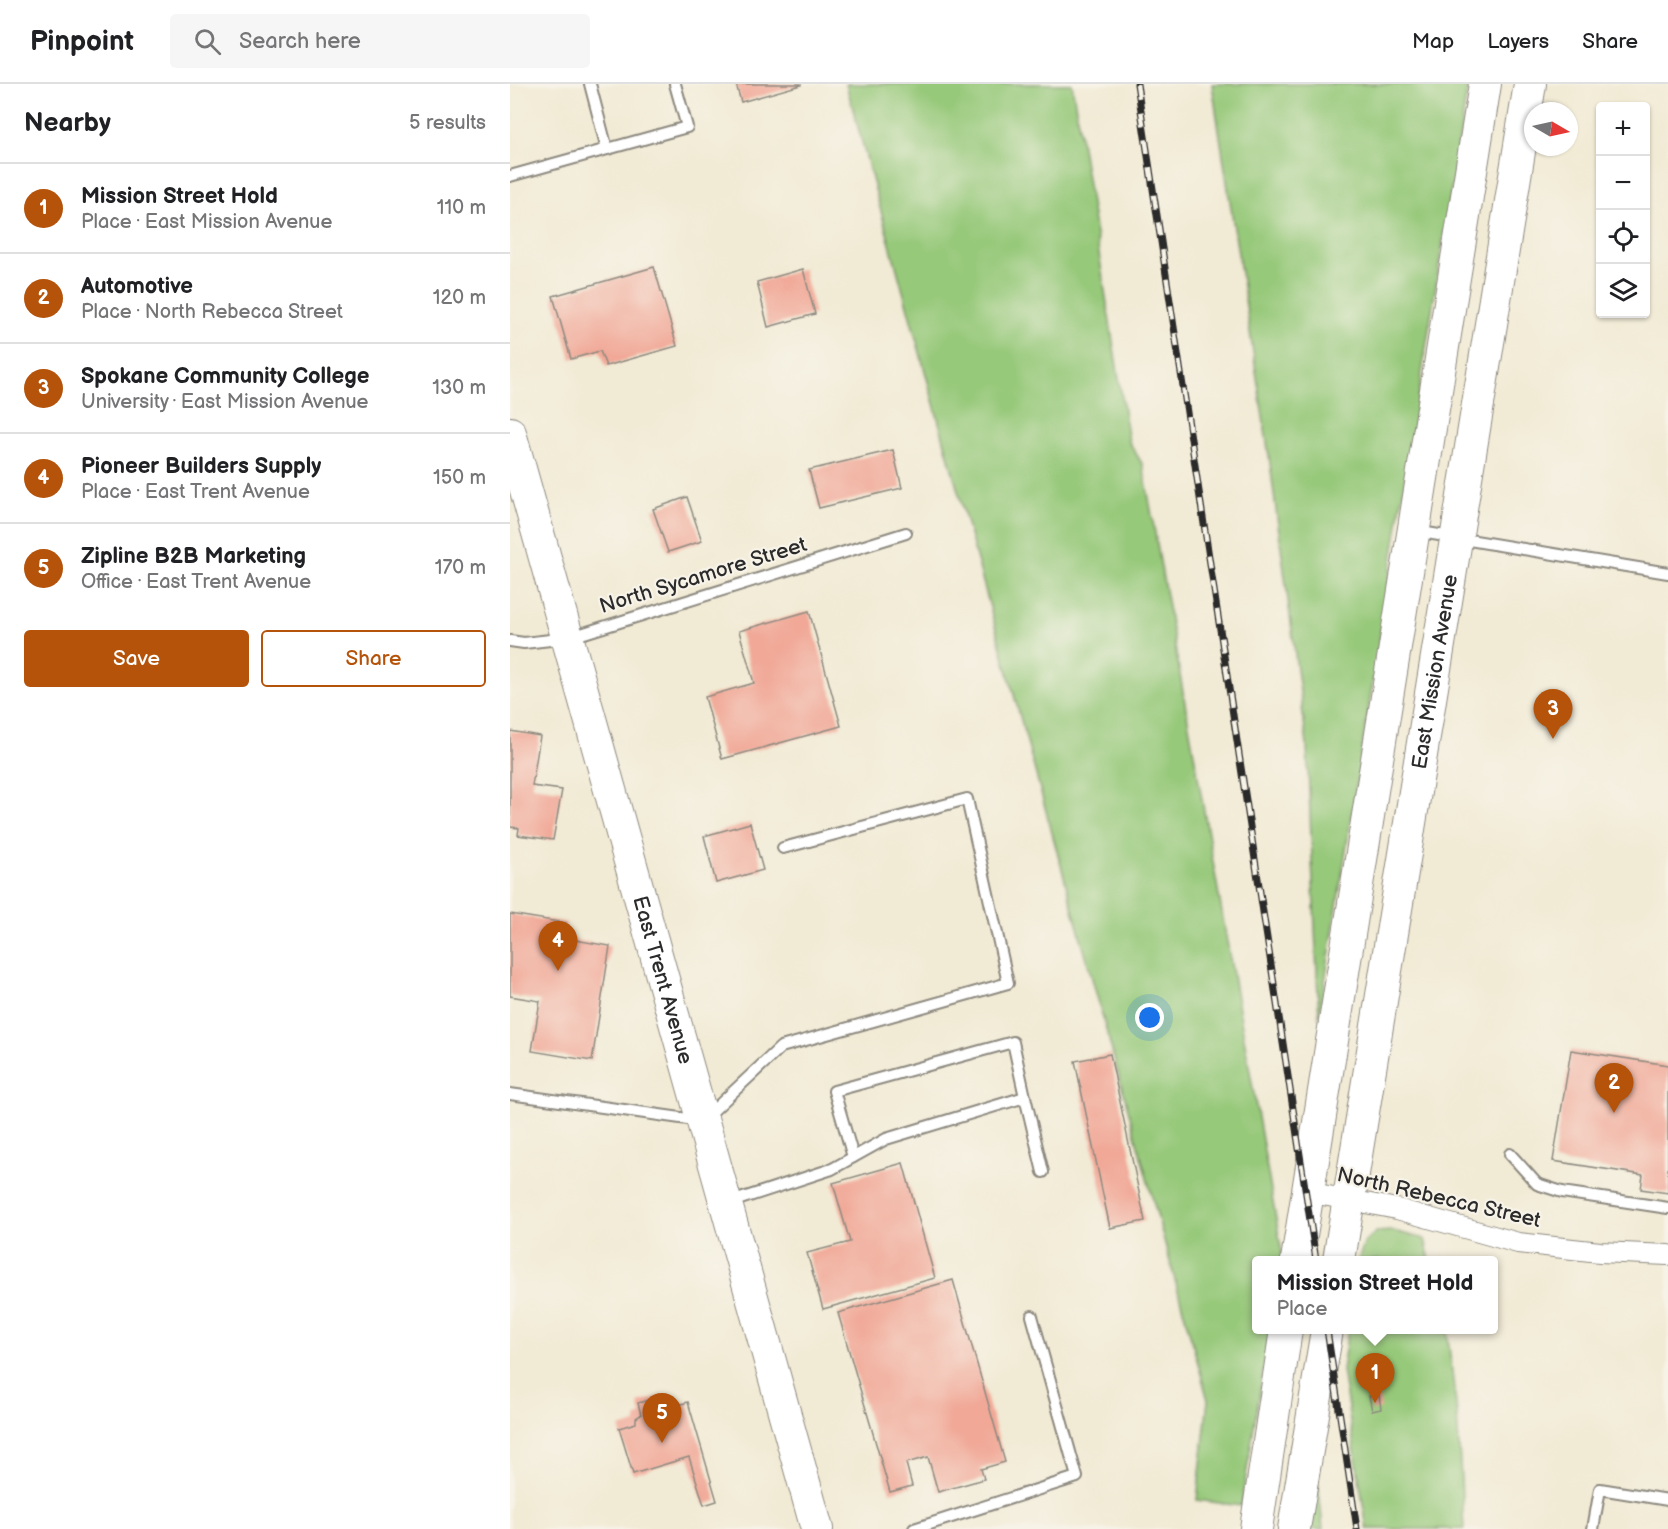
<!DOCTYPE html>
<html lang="en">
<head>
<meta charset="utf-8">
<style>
	body { margin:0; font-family:"Balsamiq Sans",sans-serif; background:#f6f6f6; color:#202124 }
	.controls { position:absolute; right:18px; top:18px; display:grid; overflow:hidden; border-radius:6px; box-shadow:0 2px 4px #0004 }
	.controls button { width:54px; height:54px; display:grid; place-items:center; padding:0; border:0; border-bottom:2px solid #e0e0e0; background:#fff; color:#202124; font:30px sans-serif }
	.compass { position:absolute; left:1014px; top:18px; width:54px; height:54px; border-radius:50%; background:#fff; box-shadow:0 2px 4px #0004; rotate:99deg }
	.you { position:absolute; left:640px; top:934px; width:21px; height:21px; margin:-15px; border:4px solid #fff; border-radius:50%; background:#1a73e8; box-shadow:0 0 0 9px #1a73e833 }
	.badge { display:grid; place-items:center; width:39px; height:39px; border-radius:50%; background:#b45309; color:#fff; font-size:20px; font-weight:700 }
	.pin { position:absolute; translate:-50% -50px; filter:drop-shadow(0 2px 3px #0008) }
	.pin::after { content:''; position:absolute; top:32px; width:21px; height:18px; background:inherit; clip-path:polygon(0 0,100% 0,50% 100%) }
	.popup { position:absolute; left:742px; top:1172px; width:246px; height:78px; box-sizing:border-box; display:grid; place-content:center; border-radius:6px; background:#fff; filter:drop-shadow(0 2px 4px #0005); font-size:20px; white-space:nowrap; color:#757577 }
	.popup b { font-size:22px; color:#202124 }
	.popup::after { content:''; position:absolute; left:50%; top:100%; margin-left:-12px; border:12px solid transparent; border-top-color:#fff }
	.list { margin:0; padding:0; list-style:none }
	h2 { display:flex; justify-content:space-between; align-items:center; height:78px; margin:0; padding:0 24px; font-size:26px }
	h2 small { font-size:20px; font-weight:400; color:#757577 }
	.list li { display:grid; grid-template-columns:39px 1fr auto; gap:18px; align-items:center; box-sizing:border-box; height:90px; padding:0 24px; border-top:2px solid #e0e0e0 }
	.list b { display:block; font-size:22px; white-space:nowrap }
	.list p { margin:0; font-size:20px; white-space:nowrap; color:#757577 }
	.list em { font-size:20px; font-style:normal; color:#757577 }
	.actions { display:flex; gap:12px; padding:18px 24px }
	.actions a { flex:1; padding:14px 0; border:2px solid #b45309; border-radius:6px; text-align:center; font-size:21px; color:#b45309 }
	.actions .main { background:#b45309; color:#fff }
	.icon { flex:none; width:33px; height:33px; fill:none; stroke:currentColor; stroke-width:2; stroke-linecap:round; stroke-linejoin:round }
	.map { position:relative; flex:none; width:1158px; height:1445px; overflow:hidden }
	header { display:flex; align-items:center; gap:36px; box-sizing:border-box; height:84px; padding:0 30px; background:#fff; border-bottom:2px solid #e0e0e0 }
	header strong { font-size:28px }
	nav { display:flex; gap:33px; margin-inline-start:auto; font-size:21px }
	.search { width:420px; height:54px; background:#f6f6f6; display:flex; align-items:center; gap:15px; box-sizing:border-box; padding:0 21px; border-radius:6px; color:#757577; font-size:22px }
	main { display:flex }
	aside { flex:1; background:#fff }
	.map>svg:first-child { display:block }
	.green { fill:#97c97a; stroke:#617a52; stroke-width:1.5 }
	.building { fill:#f1a897 }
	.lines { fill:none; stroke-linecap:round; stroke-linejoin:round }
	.service-casing { stroke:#8e8a80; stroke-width:14 }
	.minor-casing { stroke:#8e8a80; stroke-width:22 }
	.primary-casing { stroke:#8e8a80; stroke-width:34 }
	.service { stroke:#fff; stroke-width:10 }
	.minor { stroke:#fff; stroke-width:20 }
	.primary { stroke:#fff; stroke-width:32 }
	.rail-casing { stroke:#2b2b2b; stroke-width:7 }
	.rail { stroke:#f7f3e8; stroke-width:4.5; stroke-dasharray:14; stroke-linecap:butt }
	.labels { text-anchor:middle; stroke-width:4.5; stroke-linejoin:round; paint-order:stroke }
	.street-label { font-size:21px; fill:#2b2b2b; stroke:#f7f3e8 }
</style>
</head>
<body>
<header>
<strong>Pinpoint</strong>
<div class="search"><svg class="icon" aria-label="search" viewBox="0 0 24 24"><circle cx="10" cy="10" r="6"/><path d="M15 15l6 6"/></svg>Search here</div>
<nav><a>Map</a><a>Layers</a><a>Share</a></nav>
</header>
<main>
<aside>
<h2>Nearby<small>5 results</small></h2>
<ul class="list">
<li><span class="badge">1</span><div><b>Mission Street Hold</b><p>Place · East Mission Avenue</p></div><em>110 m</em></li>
<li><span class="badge">2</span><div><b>Automotive</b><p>Place · North Rebecca Street</p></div><em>120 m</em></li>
<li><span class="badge">3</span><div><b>Spokane Community College</b><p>University · East Mission Avenue</p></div><em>130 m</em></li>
<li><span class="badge">4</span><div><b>Pioneer Builders Supply</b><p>Place · East Trent Avenue</p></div><em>150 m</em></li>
<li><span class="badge">5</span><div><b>Zipline B2B Marketing</b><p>Office · East Trent Avenue</p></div><em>170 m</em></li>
</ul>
<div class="actions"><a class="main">Save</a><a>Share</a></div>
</aside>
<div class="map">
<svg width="1158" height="1445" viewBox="0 0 1158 1445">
	<rect width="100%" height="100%" fill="#f7f3e8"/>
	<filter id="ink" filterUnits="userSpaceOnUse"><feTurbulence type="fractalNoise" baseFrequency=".0167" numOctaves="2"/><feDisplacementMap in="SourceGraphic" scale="12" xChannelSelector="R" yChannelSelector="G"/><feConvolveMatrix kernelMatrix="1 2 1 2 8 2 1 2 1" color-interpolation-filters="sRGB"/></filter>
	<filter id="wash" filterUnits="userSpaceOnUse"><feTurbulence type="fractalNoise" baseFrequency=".008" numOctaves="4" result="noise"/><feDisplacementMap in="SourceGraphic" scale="24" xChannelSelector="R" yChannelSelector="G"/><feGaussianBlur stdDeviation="1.35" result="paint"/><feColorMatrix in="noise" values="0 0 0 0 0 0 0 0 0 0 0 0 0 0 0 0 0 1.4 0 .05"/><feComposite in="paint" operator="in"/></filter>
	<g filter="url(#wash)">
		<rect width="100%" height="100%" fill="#f1ead4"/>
		<g class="green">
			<path d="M336,0H562L619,358L633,381L772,1169L771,1176H746V1246H760L731,1422L687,1416L698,1316Z"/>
			<path d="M702,0H958L809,935L797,661L759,372Z"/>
			<path d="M883,1147L915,1155L920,1176H848L855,1158L866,1148Z"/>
			<path d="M838,1246H937L947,1329L954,1445H857L832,1286Z"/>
			<path d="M808,1397L813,1445H800Z"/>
		</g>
		<g id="blocks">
			<g class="building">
				<path d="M226,0H291V1L231,18Z"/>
				<path d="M144,183L167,262L96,282L90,267L61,275L43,212Z"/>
				<path d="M293,185L305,230L258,243L247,198Z"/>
				<path d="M383,366L392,404L309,424L299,386Z"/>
				<path d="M177,413L192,457L158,468L143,425Z"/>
				<path d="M299,527L331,642L212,675L195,613L244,599L229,547Z"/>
				<path d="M0,647L30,652L22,702L52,706L43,756L8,751L9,744L0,743Z"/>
				<path d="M240,739L253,786L206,799L194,752Z"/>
				<path d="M0,830L56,839L53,854L100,862L82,977L22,967L30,917L0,912Z"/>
				<path d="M1061,966L1158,981V1109L1131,1105L1133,1091L1043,1077Z"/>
				<path d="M600,970L635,1137L600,1144L565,977Z"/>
				<path d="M393,1079L425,1194L313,1225L297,1169L340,1158L323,1099Z"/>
				<path d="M443,1196L495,1378L471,1385L474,1395L428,1408L418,1373L396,1379L402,1402L380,1408L328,1229Z"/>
				<path d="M869,1311L871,1325L862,1327L859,1312Z"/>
				<path d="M152,1312L155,1325L178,1318L207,1417L194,1421L179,1373L123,1390L109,1344L126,1339V1334L131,1331L128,1319Z"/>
			</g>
		</g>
	</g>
	<g filter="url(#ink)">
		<use href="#blocks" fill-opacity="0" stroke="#8e8a80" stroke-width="1.5"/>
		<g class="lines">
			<g class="service-casing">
				<g id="service">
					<path d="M80,0L97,65"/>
					<path d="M0,92L177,43L165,0"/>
					<path d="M905,447L1158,489"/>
					<path d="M0,557L14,559L58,554L396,449"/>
					<path d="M0,1010L192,1037L271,963L498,899L457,715L273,764"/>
					<path d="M1000,1070L1027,1100L1052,1108L1158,1124"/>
					<path d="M343,1073L324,1007L503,958L515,1013"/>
					<path d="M218,1119L322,1085L376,1055L515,1013L533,1088"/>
					<path d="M404,1445L567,1393L522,1232"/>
					<path d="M1083,1445L1090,1405L1158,1416"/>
				</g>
			</g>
			<g class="minor-casing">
				<path id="minor" d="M797,1108L887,1125L1008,1159L1090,1168L1158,1171"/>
			</g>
			<g class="primary-casing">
				<g id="primary">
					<path id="s1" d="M0,349L307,1445"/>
					<path d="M787,1176L975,0"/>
					<path id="s2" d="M829,1176L1020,0"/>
					<path d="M746,1445L776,1246"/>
					<path d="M784,1445L817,1246"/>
				</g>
			</g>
			<use href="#service" class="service"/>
			<use href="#minor" class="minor"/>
			<use href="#primary" class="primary"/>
			<g class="rail-casing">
				<g id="rail">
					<path d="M627,0L806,1176"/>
					<path d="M817,1246L847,1445"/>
				</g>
			</g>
			<use href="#rail" class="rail"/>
		</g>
	</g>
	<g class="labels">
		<g class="street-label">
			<text transform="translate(193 491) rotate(-17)" y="7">North Sycamore Street</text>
			<text dy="7" stroke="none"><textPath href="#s2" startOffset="596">East Mission Avenue</textPath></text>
			<text dy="7" stroke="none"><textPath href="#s1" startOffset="568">East Trent Avenue</textPath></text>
			<text transform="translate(929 1113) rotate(13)" y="7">North Rebecca Street</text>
		</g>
	</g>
</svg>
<div class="controls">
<button>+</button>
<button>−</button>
<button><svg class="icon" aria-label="locate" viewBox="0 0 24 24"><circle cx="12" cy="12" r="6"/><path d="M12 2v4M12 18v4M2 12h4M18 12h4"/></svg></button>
<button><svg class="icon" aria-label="layers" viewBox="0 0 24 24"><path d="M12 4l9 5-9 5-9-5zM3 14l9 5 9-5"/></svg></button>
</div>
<svg class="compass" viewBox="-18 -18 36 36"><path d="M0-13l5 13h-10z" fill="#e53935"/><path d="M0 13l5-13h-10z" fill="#757577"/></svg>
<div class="you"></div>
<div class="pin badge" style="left:865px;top:1319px">1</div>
<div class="popup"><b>Mission Street Hold</b>Place</div>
<div class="pin badge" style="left:1104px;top:1029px">2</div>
<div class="pin badge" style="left:1043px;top:655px">3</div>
<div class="pin badge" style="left:48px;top:887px">4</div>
<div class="pin badge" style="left:152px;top:1359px">5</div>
</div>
</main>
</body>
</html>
